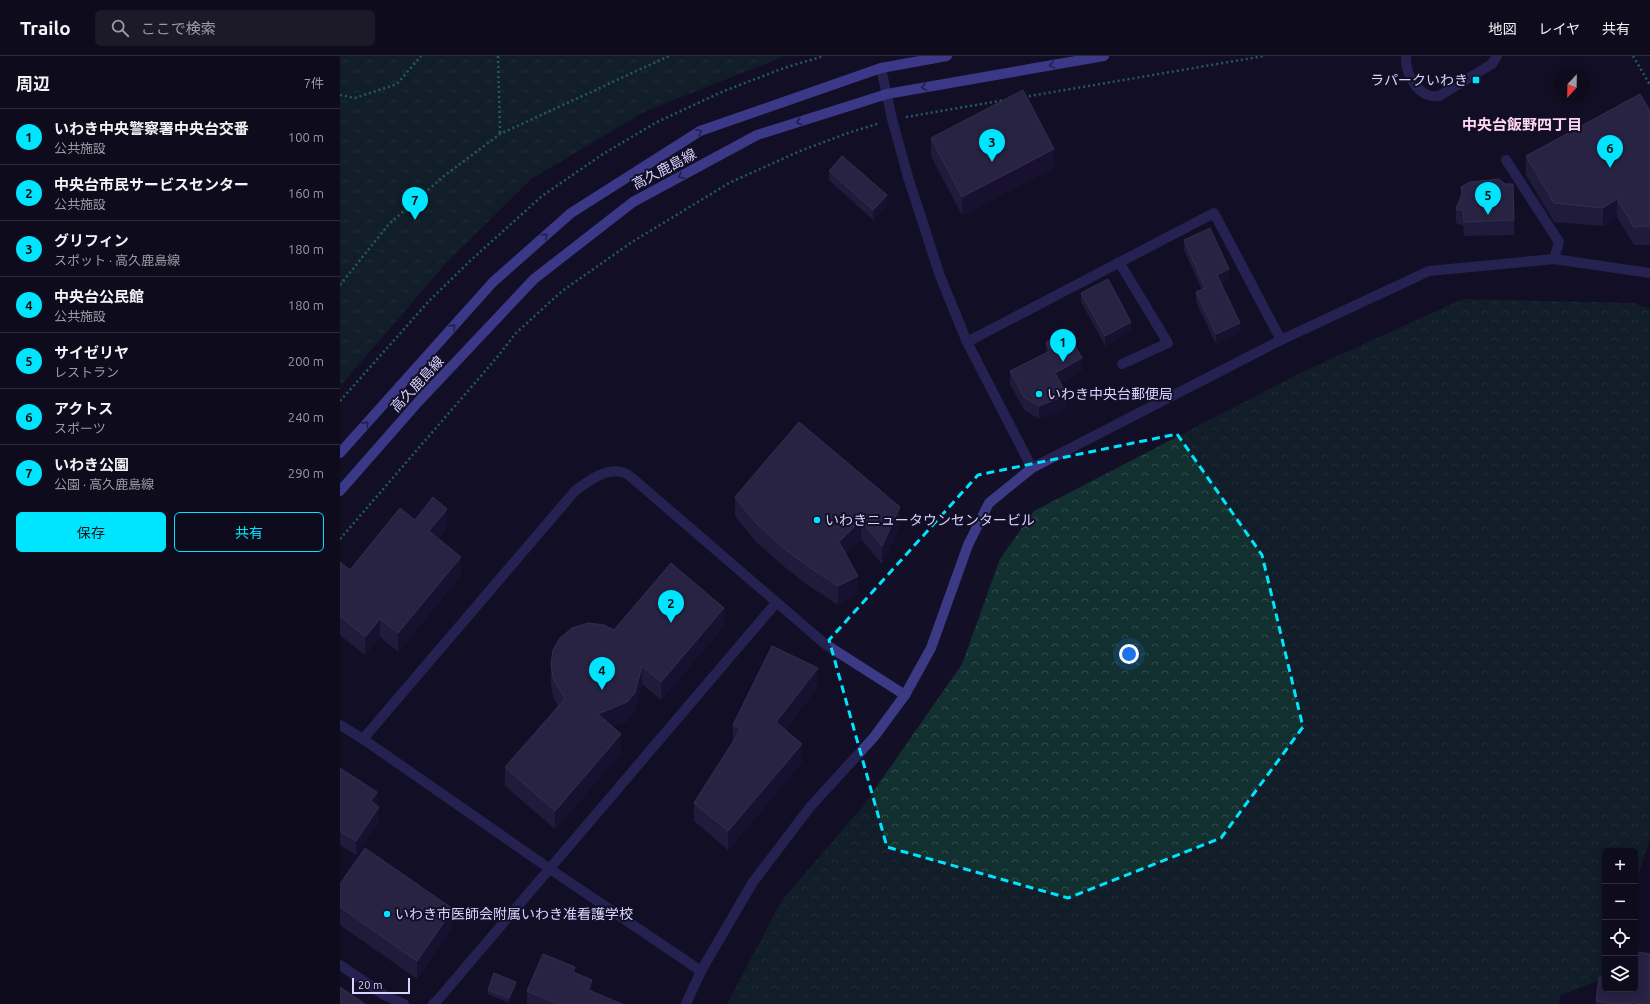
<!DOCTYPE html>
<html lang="ja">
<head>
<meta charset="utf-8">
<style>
	body { margin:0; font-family:Ubuntu,"Noto Sans JP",sans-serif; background:#1c1929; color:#f1f3f6 }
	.controls { position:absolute; right:12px; bottom:12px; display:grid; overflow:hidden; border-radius:6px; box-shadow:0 2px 10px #0003 }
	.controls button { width:36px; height:36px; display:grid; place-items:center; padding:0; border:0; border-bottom:1px solid #2e2b3b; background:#0e0b1c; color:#f1f3f6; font:20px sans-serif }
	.compass { position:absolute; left:1214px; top:12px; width:36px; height:36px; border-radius:50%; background:#0e0b1c; box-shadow:0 2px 10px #0003; rotate:202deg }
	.scale { position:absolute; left:12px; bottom:10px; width:58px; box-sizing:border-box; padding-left:4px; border:2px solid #d9d4ff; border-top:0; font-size:11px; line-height:14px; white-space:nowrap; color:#d9d4ff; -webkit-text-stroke:3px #130f26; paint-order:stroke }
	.you { position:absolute; left:789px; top:598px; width:14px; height:14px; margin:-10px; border:3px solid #fff; border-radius:50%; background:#1a73e8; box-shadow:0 0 0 6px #1a73e833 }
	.badge { display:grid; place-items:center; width:26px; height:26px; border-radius:50%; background:#00e5ff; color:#111; font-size:13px; font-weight:700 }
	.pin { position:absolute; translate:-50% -33px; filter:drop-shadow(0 1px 2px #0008) }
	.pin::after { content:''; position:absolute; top:21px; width:14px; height:12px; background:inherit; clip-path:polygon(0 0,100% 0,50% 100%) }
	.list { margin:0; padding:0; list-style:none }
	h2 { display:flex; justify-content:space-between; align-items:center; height:52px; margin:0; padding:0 16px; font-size:17px }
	h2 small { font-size:13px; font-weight:400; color:#9b9ba3 }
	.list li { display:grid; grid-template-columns:26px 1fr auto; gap:12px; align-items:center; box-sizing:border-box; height:56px; padding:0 16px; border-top:1px solid #2e2b3b }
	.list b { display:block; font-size:15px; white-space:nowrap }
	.list p { margin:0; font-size:13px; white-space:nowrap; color:#9b9ba3 }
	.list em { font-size:13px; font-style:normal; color:#9b9ba3 }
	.actions { display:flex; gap:8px; padding:12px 16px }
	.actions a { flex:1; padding:9px 0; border:1px solid #00e5ff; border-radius:6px; text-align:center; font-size:14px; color:#00e5ff }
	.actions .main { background:#00e5ff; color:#111 }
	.icon { flex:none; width:22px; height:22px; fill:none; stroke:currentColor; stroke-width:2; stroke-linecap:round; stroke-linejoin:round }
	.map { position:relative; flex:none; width:1310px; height:948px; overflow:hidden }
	header { display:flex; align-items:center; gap:24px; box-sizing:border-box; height:56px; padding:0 20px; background:#0e0b1c; border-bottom:1px solid #2e2b3b }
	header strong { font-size:19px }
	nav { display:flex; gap:22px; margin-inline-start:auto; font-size:14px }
	.search { width:280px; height:36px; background:#1c1929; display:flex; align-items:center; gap:10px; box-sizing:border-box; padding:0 14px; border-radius:6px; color:#9b9ba3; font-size:15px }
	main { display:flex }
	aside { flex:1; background:#0e0b1c }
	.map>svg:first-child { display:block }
	.forest { fill:url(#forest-crowns) }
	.park { fill:url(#park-tufts) }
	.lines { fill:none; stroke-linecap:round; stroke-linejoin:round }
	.path { stroke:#2fb8b0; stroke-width:2.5; stroke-dasharray:2 3; stroke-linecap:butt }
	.service { stroke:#3d3a85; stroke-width:10 }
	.minor { stroke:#3d3a85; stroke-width:10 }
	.tertiary { stroke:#3d3a85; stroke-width:10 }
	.secondary { stroke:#6f6bff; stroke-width:10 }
	.wall { fill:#312854 }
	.shaded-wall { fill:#1d163a }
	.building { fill:#433a66; stroke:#5a527e }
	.oneway { stroke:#38347d }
	.marked { fill:none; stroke:#00e5ff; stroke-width:3; stroke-dasharray:8 5; stroke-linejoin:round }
	.poi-dot { fill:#00e5ff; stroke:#130f26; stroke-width:1.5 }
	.labels { text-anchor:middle; stroke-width:4; stroke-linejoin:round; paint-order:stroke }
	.poi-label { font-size:14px; fill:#d9d4ff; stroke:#130f26; text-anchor:start }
	.street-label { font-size:14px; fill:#d9d4ff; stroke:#130f26 }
	.neighbourhood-label { font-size:15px; font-weight:bold; fill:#ffd6f0; stroke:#130f26 }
</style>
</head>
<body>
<header>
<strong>Trailo</strong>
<div class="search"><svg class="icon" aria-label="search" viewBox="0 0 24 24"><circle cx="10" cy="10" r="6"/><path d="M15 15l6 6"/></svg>ここで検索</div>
<nav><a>地図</a><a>レイヤ</a><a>共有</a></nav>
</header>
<main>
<aside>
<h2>周辺<small>7件</small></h2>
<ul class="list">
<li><span class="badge">1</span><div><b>いわき中央警察署中央台交番</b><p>公共施設</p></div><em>100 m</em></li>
<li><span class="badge">2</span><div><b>中央台市民サービスセンター</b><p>公共施設</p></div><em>160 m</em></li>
<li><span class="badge">3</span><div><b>グリフィン</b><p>スポット · 高久鹿島線</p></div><em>180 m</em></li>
<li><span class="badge">4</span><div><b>中央台公民館</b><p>公共施設</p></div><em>180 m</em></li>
<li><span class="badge">5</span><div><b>サイゼリヤ</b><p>レストラン</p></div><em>200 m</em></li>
<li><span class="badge">6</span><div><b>アクトス</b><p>スポーツ</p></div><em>240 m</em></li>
<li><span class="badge">7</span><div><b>いわき公園</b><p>公園 · 高久鹿島線</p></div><em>290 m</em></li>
</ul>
<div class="actions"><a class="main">保存</a><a>共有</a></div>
</aside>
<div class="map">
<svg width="1310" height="948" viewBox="0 0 1310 948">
	<defs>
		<pattern id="forest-crowns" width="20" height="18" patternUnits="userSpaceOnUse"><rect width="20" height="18" fill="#12302f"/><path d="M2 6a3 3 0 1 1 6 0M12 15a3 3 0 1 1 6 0" fill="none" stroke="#344d4e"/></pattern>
		<pattern id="park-tufts" width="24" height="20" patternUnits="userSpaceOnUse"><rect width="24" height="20" fill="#12302f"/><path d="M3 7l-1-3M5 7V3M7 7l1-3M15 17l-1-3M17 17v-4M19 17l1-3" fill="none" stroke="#344d4e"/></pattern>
	</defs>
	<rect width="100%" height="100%" fill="#130f26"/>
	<path class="forest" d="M1123,243L1293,247L1310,253V782L1295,829V795H1265V922L1221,939L1219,948H387L442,844L524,749L622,608L660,503L694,455L960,317Z"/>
	<path class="park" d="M0,0H445L306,55L191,123L108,205L0,330Z"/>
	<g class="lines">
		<g class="path">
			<path d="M158,0L160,78"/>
			<path d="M1293,0L1310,29"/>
			<path d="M0,39L15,42L57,28L81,0"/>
			<path d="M684,41L924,0"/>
			<path d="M566,61L665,44"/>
			<path d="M0,229L49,168L104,120L160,78L329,0"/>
			<path d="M0,345L89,245L130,205L202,140L263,98L317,66L384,35L444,12L484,0"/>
			<path d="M0,483L159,299L176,277L222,235L292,186L389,127L460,95L508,77L540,67"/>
		</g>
		<g class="service">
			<path d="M1066,0C1065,18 1078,43 1099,40L1152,8L1157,0"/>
			<path d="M1166,104L1219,186L1214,203"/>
			<path d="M779,206L828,287L782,308"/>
			<path d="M627,286L874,157L941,284"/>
			<path d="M0,669L23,683L210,813L361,915"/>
			<path d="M23,683L235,435C248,425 268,410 285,417C290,419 294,424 298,427L485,588L565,639"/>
			<path d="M0,909L44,939L64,948"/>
			<path d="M93,948L96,946L436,547"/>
		</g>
		<path class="minor" d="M541,12L552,63L568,121L600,220L627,286L692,412"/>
		<path class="tertiary" d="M346,948L361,915L413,826L470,751L534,681L565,639L591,592L628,489L649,447L692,412L941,284L1089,215L1214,203L1310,217"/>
		<g class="secondary">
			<path d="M0,397L153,226L231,157L360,75L541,12L607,0"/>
			<path d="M0,435L79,345L194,223L293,146L417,79L547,38L764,0"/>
		</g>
	</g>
	<g class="wall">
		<path d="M1310,55V189H1294L1277,161L1263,170L1214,166L1186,119V100Z"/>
		<path d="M591,82L714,112L622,159L591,100Z"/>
		<path d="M489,115L547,149L533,164L489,124Z"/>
		<path d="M1121,131L1174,164V179L1124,180L1123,170L1116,167V153L1121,139Z"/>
		<path d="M844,184L889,223L881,227L900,276L876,288L856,246V236L862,234L844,194Z"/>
		<path d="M741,237L791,275L765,290L741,246Z"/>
		<path d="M706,286L742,315L721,327L727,351L699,363L684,354L670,328V315L706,298Z"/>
		<path d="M395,441L560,469L542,508L521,483L506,498L518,538L498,549L466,528L441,508L416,486L395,460Z"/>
		<path d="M75,464L107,471L98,483L121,519L58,596L40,581L25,599L0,579V506L10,514Z"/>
		<path d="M384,570L321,644L302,628L295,655L287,665L272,671L281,697L215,773L165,730V711L218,650L213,641L211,627V608L274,574Z"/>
		<path d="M478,631L445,673L462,706L388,794L354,765V747L393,687V669Z"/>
		<path d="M0,712L37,749L39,765L16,799L0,789Z"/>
		<path d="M0,828L113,871L77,923L0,869Z"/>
		<path d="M235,917L252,935L282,948H187V935Z"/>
		<path d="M176,931L169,947L148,938V934Z"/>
		<path d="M1295,933L1310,948H1256V945Z"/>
	</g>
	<g class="shaded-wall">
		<path d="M714,93V112L622,159V141Z"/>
		<path d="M547,139V149L533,164V154Z"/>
		<path d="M1277,143V161L1263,170V152Z"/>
		<path d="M889,213V223L877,228V219Z"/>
		<path d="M791,266V275L765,290V280Z"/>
		<path d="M900,267V276L876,288V278Z"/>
		<path d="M742,302V315L715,330V317Z"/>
		<path d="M727,339V351L699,363V350Z"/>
		<path d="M560,451V469L542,508V490Z"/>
		<path d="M107,453V471L89,494V475Z"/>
		<path d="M521,464V483L499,504V486Z"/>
		<path d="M121,501V519L58,596V577Z"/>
		<path d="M518,520V538L498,549V530Z"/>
		<path d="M384,552V570L321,644V626Z"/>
		<path d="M40,563V581L25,599V581Z"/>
		<path d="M302,610V628L295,655L287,665L258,677V658Z"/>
		<path d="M478,612V631L436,684V666Z"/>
		<path d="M281,678V697L215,773V755Z"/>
		<path d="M462,688V706L388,794V775Z"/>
		<path d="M37,736V750L31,745Z"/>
		<path d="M39,751V765L16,799V785Z"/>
		<path d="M113,853V871L77,923V905Z"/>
		<path d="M252,924V938L248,934Z"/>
		<path d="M176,926V931L169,947V942Z"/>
	</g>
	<g class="building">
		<path d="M683,34L714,93L622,141L591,82Z"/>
		<path d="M1300,38L1310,55V170L1294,171L1277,143L1263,152L1214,147L1186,100Z"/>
		<path d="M502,100L547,139L533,154L489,115Z"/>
		<path d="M1159,123L1165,128H1173L1174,164L1124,166L1123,155L1116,153L1122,138L1121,131L1130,126Z"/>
		<path d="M870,172L889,213L877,219L900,267L876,278L856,236L865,232L844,184Z"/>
		<path d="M768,223L791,266L765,280L741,237Z"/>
		<path d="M727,276L742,302L715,317L727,339L699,350L684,341L670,315L710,295L706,286Z"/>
		<path d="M459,366L560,451L542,490L521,464L499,486L518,520L498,530L466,509L441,490L416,467L395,441Z"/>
		<path d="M93,441L107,453L89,475L121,501L58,577L40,563L25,581L0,560V506L10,514L60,452L75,464Z"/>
		<path d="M331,507L384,552L321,626L302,610L295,637L287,646L258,658L281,678L215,755L165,711L225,643L213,622L211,608L213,594L220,582L232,572L248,567L264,569L274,574Z"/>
		<path d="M432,590L478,612L436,666L462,688L388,775L354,747L401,673L393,669Z"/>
		<path d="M0,712L37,736L31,745L39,751L16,785L0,775Z"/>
		<path d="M25,792L113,853L77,905L0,851V828Z"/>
		<path d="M1299,896L1310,898V948H1301L1292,946V948H1273L1256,945L1259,921H1265V933H1295V911Z"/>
		<path d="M203,898L235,911L233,916L252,924L248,934L282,948H218L187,935Z"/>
		<path d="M154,917L176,926L169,942L148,934Z"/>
		<path d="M0,931L25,948H0Z"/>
	</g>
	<defs><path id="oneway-chevron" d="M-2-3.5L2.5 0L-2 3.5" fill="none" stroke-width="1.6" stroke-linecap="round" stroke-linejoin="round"/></defs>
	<g class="oneway">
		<use href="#oneway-chevron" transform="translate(712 9) rotate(170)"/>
		<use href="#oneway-chevron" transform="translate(584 31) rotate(170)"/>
		<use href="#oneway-chevron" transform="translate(459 66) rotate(163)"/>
		<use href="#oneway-chevron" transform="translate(359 76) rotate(-27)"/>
		<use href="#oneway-chevron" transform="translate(341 120) rotate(152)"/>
		<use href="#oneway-chevron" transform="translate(205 180) rotate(-42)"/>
		<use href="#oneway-chevron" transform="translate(113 271) rotate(-48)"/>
		<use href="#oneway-chevron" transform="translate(26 368) rotate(-48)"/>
	</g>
	<path d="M0 0H1310V948H0ZM837,378L922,499L963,671L881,782L728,842L547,791L489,584L638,419Z" fill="#130f26" fill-opacity=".55" fill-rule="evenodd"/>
	<path class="marked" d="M837,378L922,499L963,671L881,782L728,842L547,791L489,584L638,419Z"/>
	<g class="poi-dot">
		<rect x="1132" y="20" width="8" height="8" rx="2"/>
		<circle cx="699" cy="338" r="4"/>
		<circle cx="477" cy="464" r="4"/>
		<circle cx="47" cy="858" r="4"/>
	</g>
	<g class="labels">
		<g class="poi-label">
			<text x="1128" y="29" text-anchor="end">ラパークいわき</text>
			<text x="707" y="343">いわき中央台郵便局</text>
			<text x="485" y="469">いわきニュータウンセンタービル</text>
			<text x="55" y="863">いわき市医師会附属いわき准看護学校</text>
		</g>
		<g class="street-label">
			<text transform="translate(324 113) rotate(-28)" y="5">高久鹿島線</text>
			<text transform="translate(77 328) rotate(-47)" y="5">高久鹿島線</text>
		</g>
		<g class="neighbourhood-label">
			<text x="1182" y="74">中央台飯野四丁目</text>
		</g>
	</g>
</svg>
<div class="controls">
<button>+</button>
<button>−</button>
<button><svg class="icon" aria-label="locate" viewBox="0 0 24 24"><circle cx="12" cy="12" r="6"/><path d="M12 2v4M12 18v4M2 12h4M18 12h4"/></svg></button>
<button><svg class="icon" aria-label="layers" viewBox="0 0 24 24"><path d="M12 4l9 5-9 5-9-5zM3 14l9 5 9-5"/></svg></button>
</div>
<svg class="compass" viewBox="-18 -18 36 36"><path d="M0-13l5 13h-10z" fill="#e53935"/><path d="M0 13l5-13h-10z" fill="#9b9ba3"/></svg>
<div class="scale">20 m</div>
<div class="you"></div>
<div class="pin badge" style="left:723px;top:306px">1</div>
<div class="pin badge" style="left:331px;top:567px">2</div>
<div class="pin badge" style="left:652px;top:106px">3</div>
<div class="pin badge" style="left:262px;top:634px">4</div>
<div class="pin badge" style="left:1148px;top:159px">5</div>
<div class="pin badge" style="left:1270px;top:112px">6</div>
<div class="pin badge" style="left:75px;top:164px">7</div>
</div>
</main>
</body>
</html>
